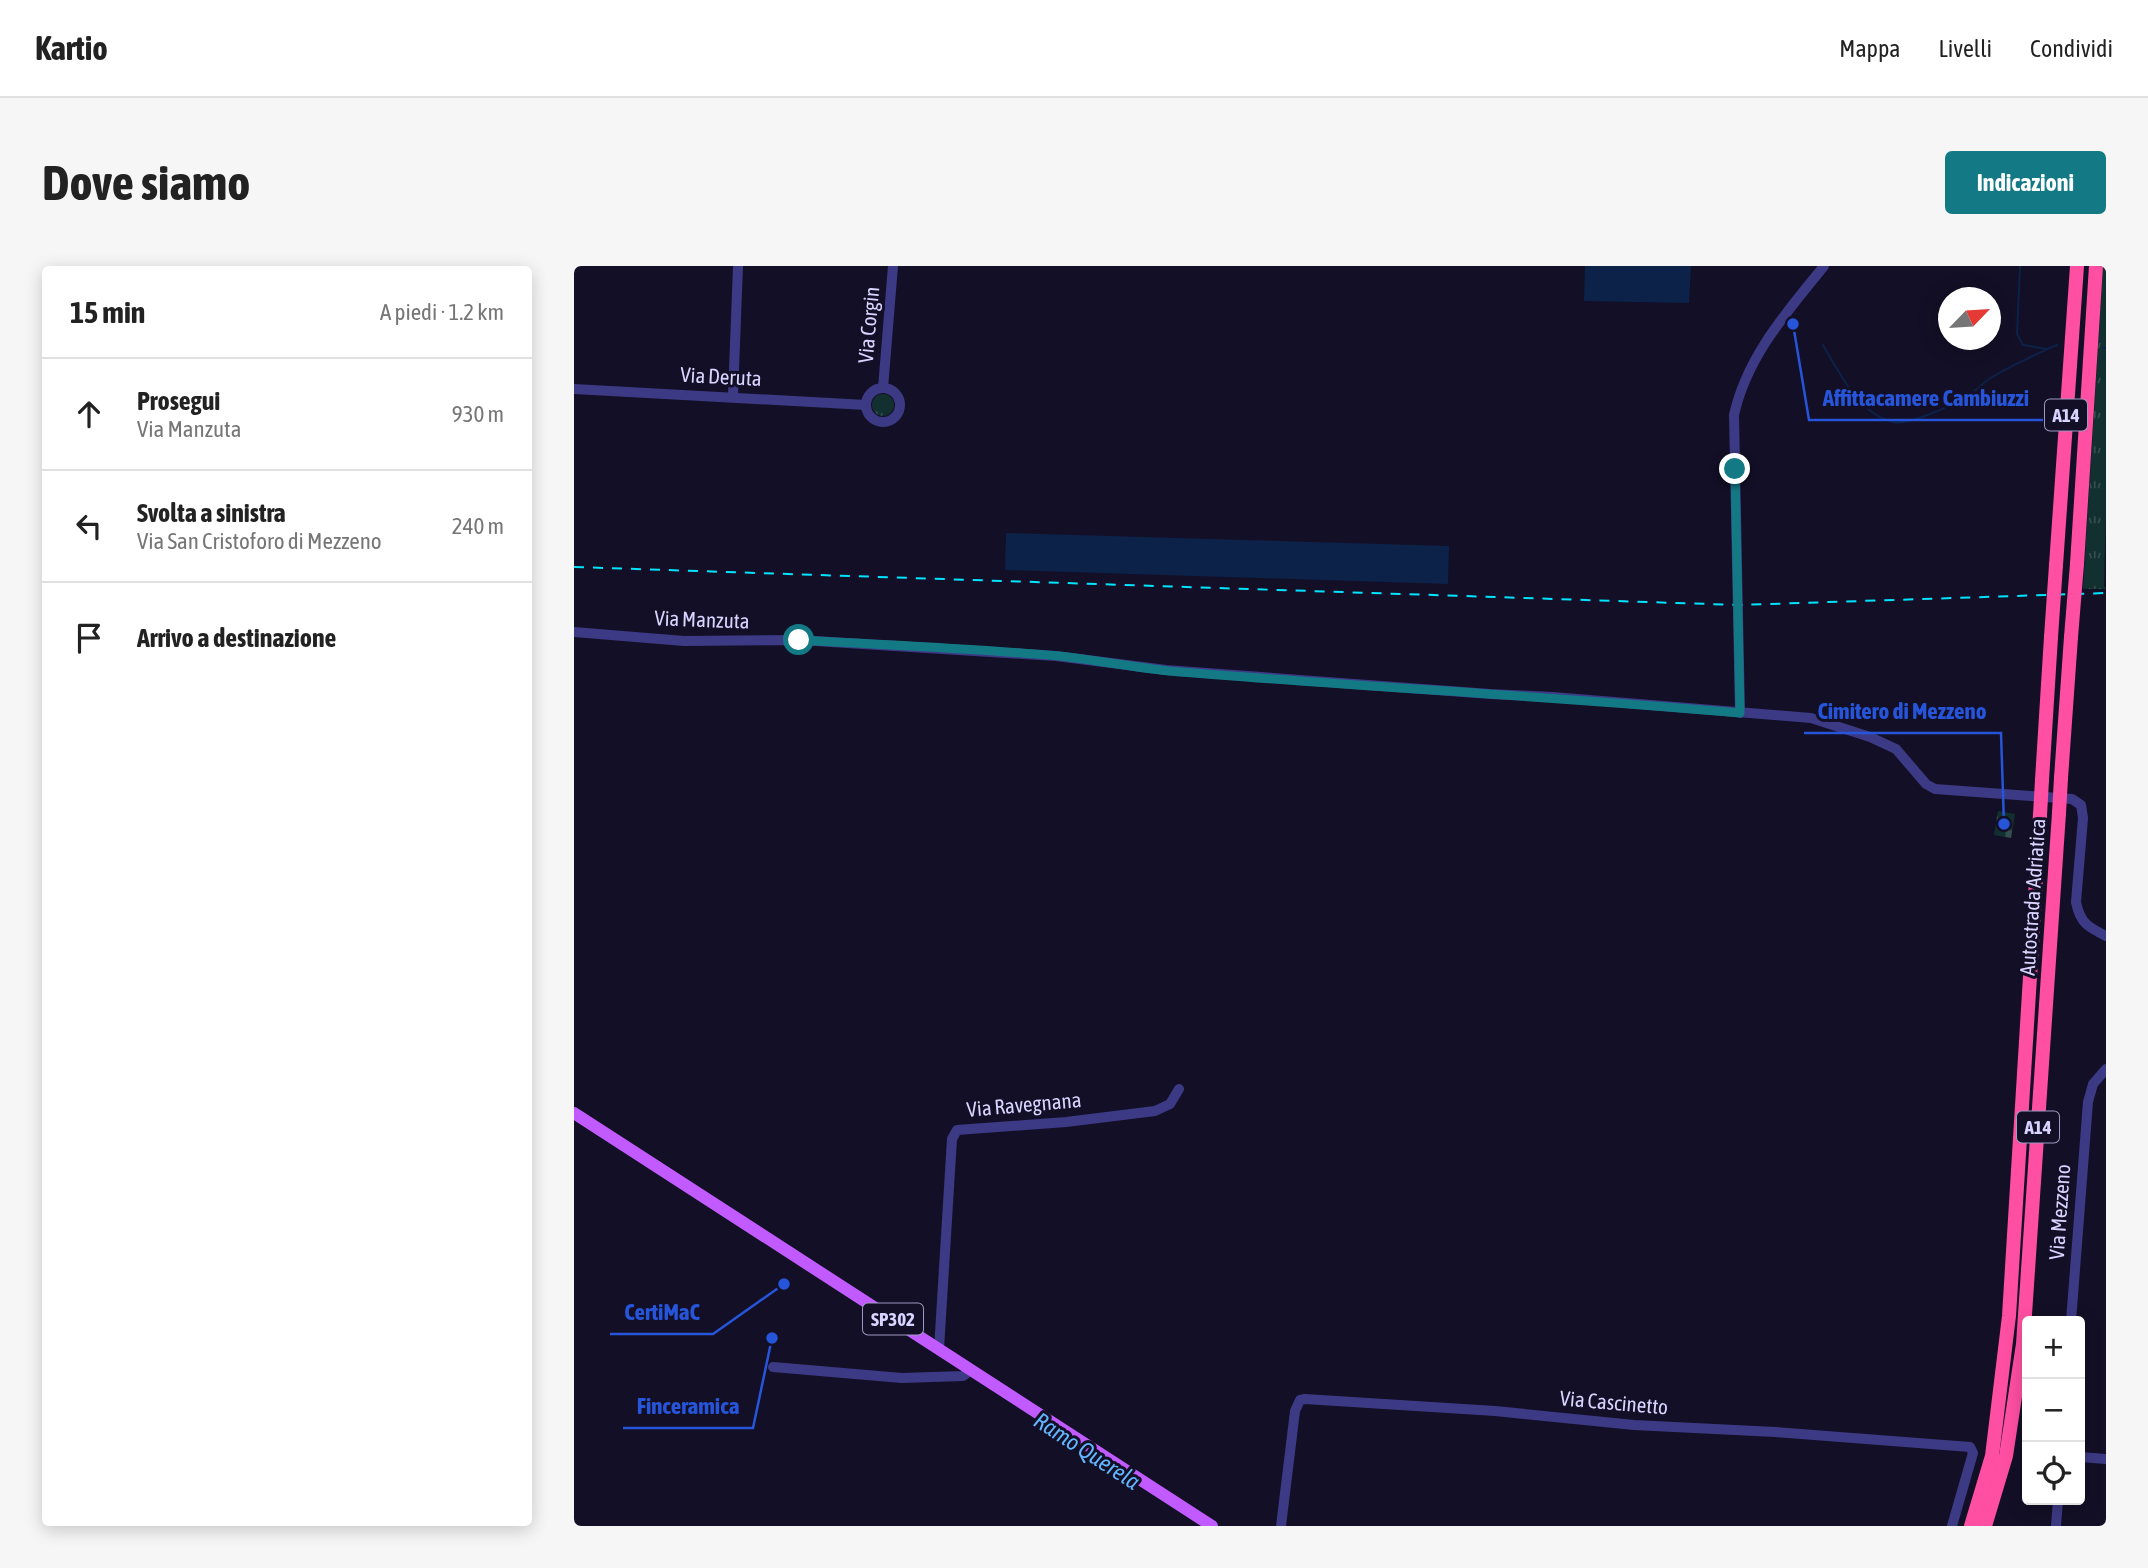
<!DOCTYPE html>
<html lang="it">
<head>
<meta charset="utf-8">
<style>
	body { margin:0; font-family:"Asap Condensed",sans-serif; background:#f6f6f6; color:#222 }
	.controls { position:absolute; right:21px; bottom:21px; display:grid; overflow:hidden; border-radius:7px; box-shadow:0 4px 18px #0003 }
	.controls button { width:63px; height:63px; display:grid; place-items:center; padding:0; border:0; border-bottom:2px solid #e0e0e0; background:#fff; color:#222; font:35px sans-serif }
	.compass { position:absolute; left:1364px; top:21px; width:63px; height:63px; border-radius:50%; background:#fff; box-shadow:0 4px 18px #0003; rotate:65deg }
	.stop { position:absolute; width:21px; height:21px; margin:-16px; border:5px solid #137a85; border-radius:50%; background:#fff }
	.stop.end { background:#137a85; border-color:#fff; box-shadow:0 2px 7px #0008 }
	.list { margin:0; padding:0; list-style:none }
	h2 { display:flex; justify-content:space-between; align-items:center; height:91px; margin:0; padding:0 28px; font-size:30px }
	h2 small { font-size:23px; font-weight:400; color:#767676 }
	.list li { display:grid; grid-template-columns:46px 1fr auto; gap:21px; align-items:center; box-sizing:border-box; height:112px; padding:0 28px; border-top:2px solid #e0e0e0 }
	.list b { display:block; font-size:26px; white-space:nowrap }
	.list p { margin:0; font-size:23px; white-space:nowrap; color:#767676 }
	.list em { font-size:23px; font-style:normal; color:#767676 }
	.icon { flex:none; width:38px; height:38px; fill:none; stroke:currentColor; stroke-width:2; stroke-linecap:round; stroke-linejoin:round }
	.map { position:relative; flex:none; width:1532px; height:1260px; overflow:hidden; border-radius:7px }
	header { display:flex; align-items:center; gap:42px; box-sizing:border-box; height:98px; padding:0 35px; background:#fff; border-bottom:2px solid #e0e0e0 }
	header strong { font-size:33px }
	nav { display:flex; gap:38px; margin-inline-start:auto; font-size:24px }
	.intro { display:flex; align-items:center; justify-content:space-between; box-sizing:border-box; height:168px; padding:0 42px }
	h1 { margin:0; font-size:49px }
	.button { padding:18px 32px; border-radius:7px; background:#137a85; color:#fff; font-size:24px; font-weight:700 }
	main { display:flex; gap:42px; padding:0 42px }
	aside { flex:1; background:#fff; border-radius:7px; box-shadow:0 4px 18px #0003 }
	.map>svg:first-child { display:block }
	.grass { fill:url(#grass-tufts) }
	.cemetery { fill:url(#cemetery-stones) }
	.water { fill:#0c2248 }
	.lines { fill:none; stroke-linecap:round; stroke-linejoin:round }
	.stream { stroke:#0c2248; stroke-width:2 }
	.minor { stroke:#3d3a85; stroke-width:10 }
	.major { stroke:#c25bff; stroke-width:12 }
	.highway { stroke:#ff4fa3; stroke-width:14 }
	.rail { stroke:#00e5ff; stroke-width:2; stroke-dasharray:10 9; stroke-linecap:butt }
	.highway-bridge { stroke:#ff4fa3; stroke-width:14 }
	.route { stroke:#137a85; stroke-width:9 }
	.labels { text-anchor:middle; stroke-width:6; stroke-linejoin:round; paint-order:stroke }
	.shield { fill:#130f26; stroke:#9e99be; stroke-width:2 }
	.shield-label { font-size:19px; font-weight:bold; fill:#d9d4ff }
	.street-label { font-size:21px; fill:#d9d4ff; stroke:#130f26 }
	.water-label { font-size:23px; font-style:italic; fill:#62b6ff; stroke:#130f26 }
	.leader { fill:none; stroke:#2655da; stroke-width:2.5 }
	.callout-dot { fill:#2655da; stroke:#130f26; stroke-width:2.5 }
	.callout-label { font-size:23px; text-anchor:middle; font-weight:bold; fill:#2655da; stroke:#130f26; stroke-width:6; stroke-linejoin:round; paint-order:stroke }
</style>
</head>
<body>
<header>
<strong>Kartio</strong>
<nav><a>Mappa</a><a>Livelli</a><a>Condividi</a></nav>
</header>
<div class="intro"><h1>Dove siamo</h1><a class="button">Indicazioni</a></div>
<main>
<aside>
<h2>15 min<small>A piedi · 1.2 km</small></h2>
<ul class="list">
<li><svg class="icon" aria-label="ahead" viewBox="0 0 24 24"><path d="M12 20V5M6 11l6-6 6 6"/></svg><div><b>Prosegui</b><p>Via Manzuta</p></div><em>930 m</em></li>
<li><svg class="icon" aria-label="left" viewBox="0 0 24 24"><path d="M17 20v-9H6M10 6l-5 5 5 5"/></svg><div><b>Svolta a sinistra</b><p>Via San Cristoforo di Mezzeno</p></div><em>240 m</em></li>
<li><svg class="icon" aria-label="arrive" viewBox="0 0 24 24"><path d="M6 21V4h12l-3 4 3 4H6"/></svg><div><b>Arrivo a destinazione</b></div></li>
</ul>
</aside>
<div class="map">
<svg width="1532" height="1260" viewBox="0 0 1532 1260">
	<defs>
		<pattern id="grass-tufts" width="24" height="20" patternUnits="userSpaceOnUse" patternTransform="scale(1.75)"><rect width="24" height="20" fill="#12302f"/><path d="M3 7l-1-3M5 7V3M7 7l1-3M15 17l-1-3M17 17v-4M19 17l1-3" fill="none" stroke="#344d4e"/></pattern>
		<pattern id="cemetery-stones" width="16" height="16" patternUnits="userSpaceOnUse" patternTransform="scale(1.75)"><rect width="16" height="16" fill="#12302f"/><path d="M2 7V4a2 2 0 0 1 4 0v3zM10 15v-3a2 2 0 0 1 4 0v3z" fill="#344d4e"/></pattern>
	</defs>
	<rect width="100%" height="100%" fill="#130f26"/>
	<g class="grass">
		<path d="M1529,0H1532V248L1530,320L1532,323H1509Z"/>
		<circle cx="309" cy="139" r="11"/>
	</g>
	<path class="cemetery" d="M1424,545L1441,548L1437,572L1420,569Z"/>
	<g class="water">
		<path d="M1011,0H1117L1115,37L1010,35Z"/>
		<path d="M432,267L875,280L874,318L431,304Z"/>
	</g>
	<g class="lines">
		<g class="stream">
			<path d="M1446,0L1443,68L1449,79L1473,83L1483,79"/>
			<path d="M1249,79C1266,108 1284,147 1319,156C1334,160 1381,138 1394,130C1402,125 1408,118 1415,113C1433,101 1454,93 1473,83"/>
			<path d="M1529,82H1532"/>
		</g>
		<g class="minor">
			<circle cx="309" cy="139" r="17"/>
			<path d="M309,122L319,0"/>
			<path d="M0,123L292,139"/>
			<path d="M159,130L164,0"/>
			<path d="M0,366L110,375L225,374L482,390L592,404L916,428L979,431L1237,452L1296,471L1322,483L1352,518L1361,523L1498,533L1507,539L1509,552L1502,636C1506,657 1514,661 1532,670"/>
			<path d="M1166,447L1160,149C1173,90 1213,46 1250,0"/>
			<path d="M1497,1055L1514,836L1519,818L1532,803"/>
			<path d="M365,1083L378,873L383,864L492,856L581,845L596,838L605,823"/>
			<path d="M199,1101L328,1112L389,1110L397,1104"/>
			<path d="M1506,1191L1532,1193"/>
			<path d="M707,1260L721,1145L726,1134L731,1133L921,1145L1060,1159L1201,1166L1396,1181L1399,1187L1378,1260"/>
			<path d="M1482,1260L1484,1234"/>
		</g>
		<path class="major" d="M0,847L638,1260"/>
		<g class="highway">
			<path d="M1503,298L1522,0"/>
			<path d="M1482,299L1503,0"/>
			<path d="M1487,512L1497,371"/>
			<path d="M1468,514L1477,371"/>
			<path d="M1397,1260L1418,1190L1435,1050L1466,549"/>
			<path d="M1411,1260L1432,1190L1449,1078L1485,547"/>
		</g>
		<path class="rail" d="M0,301L1165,339L1532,327"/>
		<g class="highway-bridge">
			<path d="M1477,371L1482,299"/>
			<path d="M1497,371L1503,298"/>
			<path d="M1485,547L1487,512"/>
			<path d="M1466,549L1468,514"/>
		</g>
	</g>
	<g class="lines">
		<path class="route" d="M225,374C312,379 398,382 485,390C522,394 558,401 595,405C785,421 976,430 1166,447L1161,203"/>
	</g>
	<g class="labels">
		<g class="shield">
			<rect x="1471" y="133.5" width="42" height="31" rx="5"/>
			<rect x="1443" y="845.5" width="42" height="31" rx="5"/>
			<rect x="289" y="1037.5" width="60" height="31" rx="5"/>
		</g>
		<g class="shield-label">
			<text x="1492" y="156">A14</text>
			<text x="1464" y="868">A14</text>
			<text x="319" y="1060">SP302</text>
		</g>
		<g class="street-label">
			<text transform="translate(295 59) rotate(-85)" y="7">Via Corgin</text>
			<text transform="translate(147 111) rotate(3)" y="7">Via Deruta</text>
			<text transform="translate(128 354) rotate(2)" y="7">Via Manzuta</text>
			<text transform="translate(1459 631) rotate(-86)" y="7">Autostrada Adriatica</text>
			<text transform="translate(450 839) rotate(-5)" y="7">Via Ravegnana</text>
			<text transform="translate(1486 946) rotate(-86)" y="7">Via Mezzeno</text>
			<text transform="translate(1040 1137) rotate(5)" y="7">Via Cascinetto</text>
		</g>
		<g class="water-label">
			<text transform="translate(513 1185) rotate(33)" y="8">Ramo Querela</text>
		</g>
	</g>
	<path class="leader" d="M1219 58L1235 154H1469M1430 558L1427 467H1230M210 1018L139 1068H36M198 1072L179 1162H49"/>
	<g class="callout-dot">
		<circle cx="1219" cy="58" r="7"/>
		<circle cx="1430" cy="558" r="7"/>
		<circle cx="210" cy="1018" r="7"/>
		<circle cx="198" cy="1072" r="7"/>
	</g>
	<g class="callout-label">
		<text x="1352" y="140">Affittacamere Cambiuzzi</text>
		<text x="1328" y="453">Cimitero di Mezzeno</text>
		<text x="88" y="1054">CertiMaC</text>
		<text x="114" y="1148">Finceramica</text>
	</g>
</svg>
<div class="controls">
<button>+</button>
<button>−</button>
<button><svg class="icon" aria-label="locate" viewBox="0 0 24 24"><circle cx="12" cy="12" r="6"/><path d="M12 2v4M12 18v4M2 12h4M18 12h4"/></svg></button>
</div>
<svg class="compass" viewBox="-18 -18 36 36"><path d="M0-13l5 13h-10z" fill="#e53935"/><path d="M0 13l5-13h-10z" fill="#767676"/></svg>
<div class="stop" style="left:225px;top:374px"></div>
<div class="stop end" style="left:1161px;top:203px"></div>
</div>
</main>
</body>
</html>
